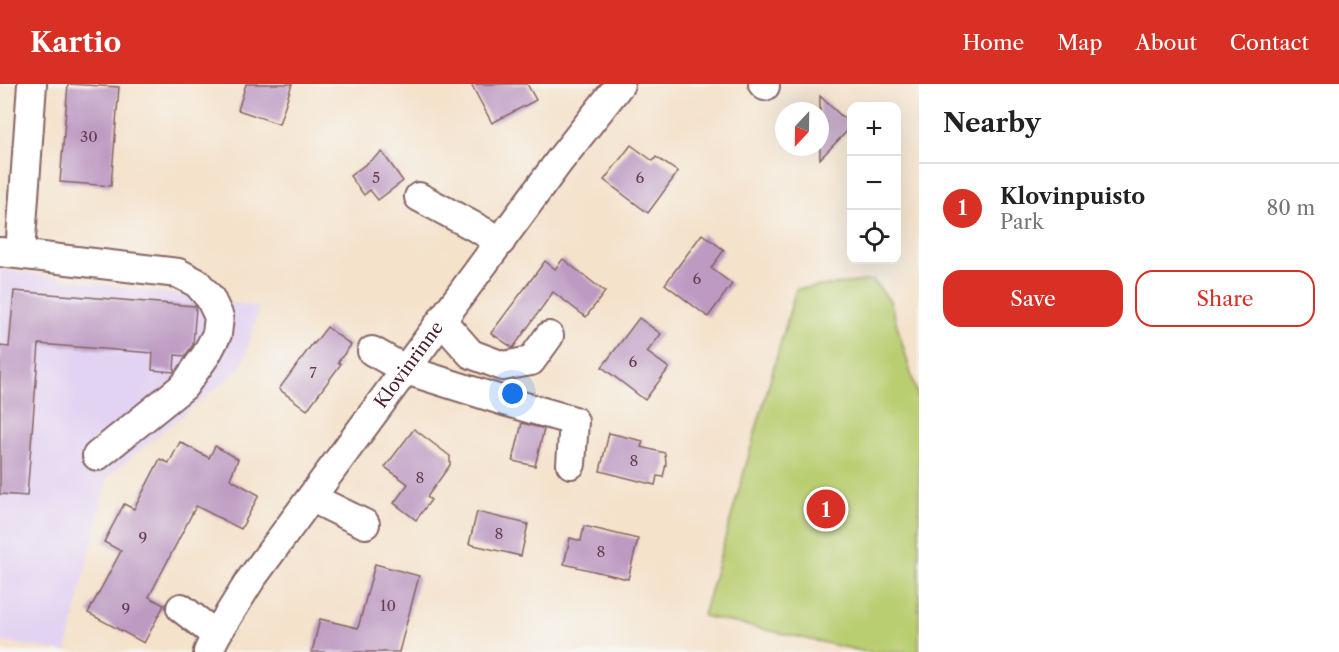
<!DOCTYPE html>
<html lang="en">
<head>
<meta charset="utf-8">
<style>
	body { margin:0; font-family:"Libre Caslon Text",serif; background:#f6f6f6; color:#222 }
	.controls { position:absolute; right:18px; top:18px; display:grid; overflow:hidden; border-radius:12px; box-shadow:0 6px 24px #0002 }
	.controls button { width:54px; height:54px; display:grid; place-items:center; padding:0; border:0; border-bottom:2px solid #e0e0e0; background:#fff; color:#222; font:30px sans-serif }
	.compass { position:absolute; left:775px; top:18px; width:54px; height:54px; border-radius:50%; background:#fff; box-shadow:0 6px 24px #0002; rotate:202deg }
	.you { position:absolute; left:513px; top:310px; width:21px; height:21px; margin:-15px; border:4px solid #fff; border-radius:50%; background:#1a73e8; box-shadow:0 0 0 9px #1a73e833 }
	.badge { display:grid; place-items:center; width:39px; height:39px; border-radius:50%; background:#d93025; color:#fff; font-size:20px; font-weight:700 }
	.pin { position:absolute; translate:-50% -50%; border:3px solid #fff; box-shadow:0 2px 6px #0006 }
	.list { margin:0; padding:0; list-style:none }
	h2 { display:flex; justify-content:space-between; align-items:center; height:78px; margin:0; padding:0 24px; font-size:26px }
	h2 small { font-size:20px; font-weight:400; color:#767676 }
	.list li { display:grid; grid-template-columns:39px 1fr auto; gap:18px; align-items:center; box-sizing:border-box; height:90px; padding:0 24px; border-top:2px solid #e0e0e0 }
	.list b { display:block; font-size:22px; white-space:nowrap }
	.list p { margin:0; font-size:20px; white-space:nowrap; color:#767676 }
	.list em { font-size:20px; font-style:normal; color:#767676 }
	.actions { display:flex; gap:12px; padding:18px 24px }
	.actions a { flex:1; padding:14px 0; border:2px solid #d93025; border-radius:18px; text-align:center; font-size:21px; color:#d93025 }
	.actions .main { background:#d93025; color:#fff }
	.icon { flex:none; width:33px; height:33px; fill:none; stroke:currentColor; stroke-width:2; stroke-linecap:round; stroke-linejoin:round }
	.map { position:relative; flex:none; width:919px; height:568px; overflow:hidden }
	header { display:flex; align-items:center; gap:36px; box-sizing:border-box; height:84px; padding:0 30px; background:#d93025; color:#fff }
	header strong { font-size:28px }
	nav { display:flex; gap:33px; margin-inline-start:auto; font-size:21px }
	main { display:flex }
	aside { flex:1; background:#fff }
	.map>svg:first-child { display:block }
	.built { fill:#e3d3f2 }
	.green { fill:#b9cd71; stroke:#82764e; stroke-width:1.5 }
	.building { fill:#bd9ac2 }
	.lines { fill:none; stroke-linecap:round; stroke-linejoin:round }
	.minor-casing { stroke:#866363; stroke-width:32 }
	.minor { stroke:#fff; stroke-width:28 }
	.labels { text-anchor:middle; stroke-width:6; stroke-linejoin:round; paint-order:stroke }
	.number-label { font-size:15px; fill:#673e51 }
	.street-label { font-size:18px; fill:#4a1f2b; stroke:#f6f6f2 }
</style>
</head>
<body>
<header>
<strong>Kartio</strong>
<nav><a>Home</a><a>Map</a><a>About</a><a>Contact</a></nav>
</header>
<main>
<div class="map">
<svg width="919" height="568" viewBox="0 0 919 568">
	<rect width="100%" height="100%" fill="#f6f6f2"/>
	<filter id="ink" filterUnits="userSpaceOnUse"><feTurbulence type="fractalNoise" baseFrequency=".0167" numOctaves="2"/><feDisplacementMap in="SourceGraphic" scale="12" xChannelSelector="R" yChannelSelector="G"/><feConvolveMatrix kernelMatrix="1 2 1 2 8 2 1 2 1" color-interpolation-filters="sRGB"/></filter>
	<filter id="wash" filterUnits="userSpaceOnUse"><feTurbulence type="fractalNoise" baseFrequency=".008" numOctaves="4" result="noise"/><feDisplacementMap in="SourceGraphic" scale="24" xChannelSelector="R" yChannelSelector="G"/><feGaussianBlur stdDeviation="1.35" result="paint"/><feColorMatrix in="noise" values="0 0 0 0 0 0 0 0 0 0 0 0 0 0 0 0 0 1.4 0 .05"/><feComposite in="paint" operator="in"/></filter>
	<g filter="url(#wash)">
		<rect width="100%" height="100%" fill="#f4e2cb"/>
		<path class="built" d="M0,185L259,223L242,283L108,392L66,568L0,557Z"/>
		<path class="green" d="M873,196L890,217L919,317V568H866L703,532L796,205Z"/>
		<g id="blocks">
			<g class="building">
				<path d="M68,0L119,3L111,102L60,98Z"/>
				<path d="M246,0H292L279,40L238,26Z"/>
				<path d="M471,0H527L536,16L492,39Z"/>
				<path d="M820,12L852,42L820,75Z"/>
				<path d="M631,61L653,77L656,73L678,88L648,129L604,96Z"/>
				<path d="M382,68L403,97L378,116L370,106L364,111L350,92Z"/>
				<path d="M702,150L724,166L711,184L732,200L708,233L665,200Z"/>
				<path d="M563,175L605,208L586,233L553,208L513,264L491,249L545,177L555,185Z"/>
				<path d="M14,207L195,222L196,223L193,261L185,272L175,271L174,288L152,286L153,269L39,260L27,412L0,410V262L9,263Z"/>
				<path d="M639,234L661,250L647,268L669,284L645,316L602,283Z"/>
				<path d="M327,243L351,261L338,278L341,280L307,326L279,305L313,259L314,260Z"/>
				<path d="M522,339L544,345L535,382L513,377Z"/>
				<path d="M414,345L450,372V381L427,413L431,416L416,436L394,419L408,400L385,383Z"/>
				<path d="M609,349L643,357L641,363L665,369L666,380L663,393L657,392L655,401L600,387Z"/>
				<path d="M180,358L209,374L215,362L238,375L230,395L259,411L241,445L196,422L149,513L164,521L144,559L88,529L121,467L104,458L124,420L134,425L160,375L169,379Z"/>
				<path d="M477,428L528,440L521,472L469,460Z"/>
				<path d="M584,442L638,455L628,495L564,480L570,454L581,457Z"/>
				<path d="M375,480L419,492L399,568H312L320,535L358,544Z"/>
			</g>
		</g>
	</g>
	<g filter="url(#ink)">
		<use href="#blocks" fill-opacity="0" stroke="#866363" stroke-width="1.5"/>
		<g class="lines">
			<g class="minor-casing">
				<g id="minor">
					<path d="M763,0L765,2"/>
					<path d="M419,113L501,157"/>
					<path d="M0,168L178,189L197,199L210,214L219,233L217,250L206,271L184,302L97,372"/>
					<path d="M20,169L32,0"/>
					<path d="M442,237L471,270L503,282L531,277L549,252"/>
					<path d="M372,267L406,286L504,317L574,337L571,380"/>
					<path d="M312,414L365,440"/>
					<path d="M181,524L216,551"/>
					<path id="s1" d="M208,568L216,551L251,495L560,76L620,0"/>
				</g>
			</g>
			<use href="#minor" class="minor"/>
		</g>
	</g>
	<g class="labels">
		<g class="number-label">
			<text x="89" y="58">30</text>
			<text x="376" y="99">5</text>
			<text x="640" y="99">6</text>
			<text x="697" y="200">6</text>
			<text x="633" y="283">6</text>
			<text x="313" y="294">7</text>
			<text x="634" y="382">8</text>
			<text x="420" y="399">8</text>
			<text x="499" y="455">8</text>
			<text x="143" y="459">9</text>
			<text x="601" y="473">8</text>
			<text x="388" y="527">10</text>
			<text x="126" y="530">9</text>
		</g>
		<g class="street-label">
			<text dy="6" stroke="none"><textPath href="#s1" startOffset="351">Klovinrinne</textPath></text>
		</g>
	</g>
</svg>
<div class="controls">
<button>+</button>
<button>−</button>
<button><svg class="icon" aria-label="locate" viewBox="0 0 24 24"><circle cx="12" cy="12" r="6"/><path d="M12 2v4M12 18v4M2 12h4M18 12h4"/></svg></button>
</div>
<svg class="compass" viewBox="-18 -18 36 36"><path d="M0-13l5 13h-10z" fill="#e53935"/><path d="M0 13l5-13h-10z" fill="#767676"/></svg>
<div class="you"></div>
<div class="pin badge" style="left:826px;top:425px">1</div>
</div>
<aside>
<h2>Nearby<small></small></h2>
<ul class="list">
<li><span class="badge">1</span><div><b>Klovinpuisto</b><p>Park</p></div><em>80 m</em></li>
</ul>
<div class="actions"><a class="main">Save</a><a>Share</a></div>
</aside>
</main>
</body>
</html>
